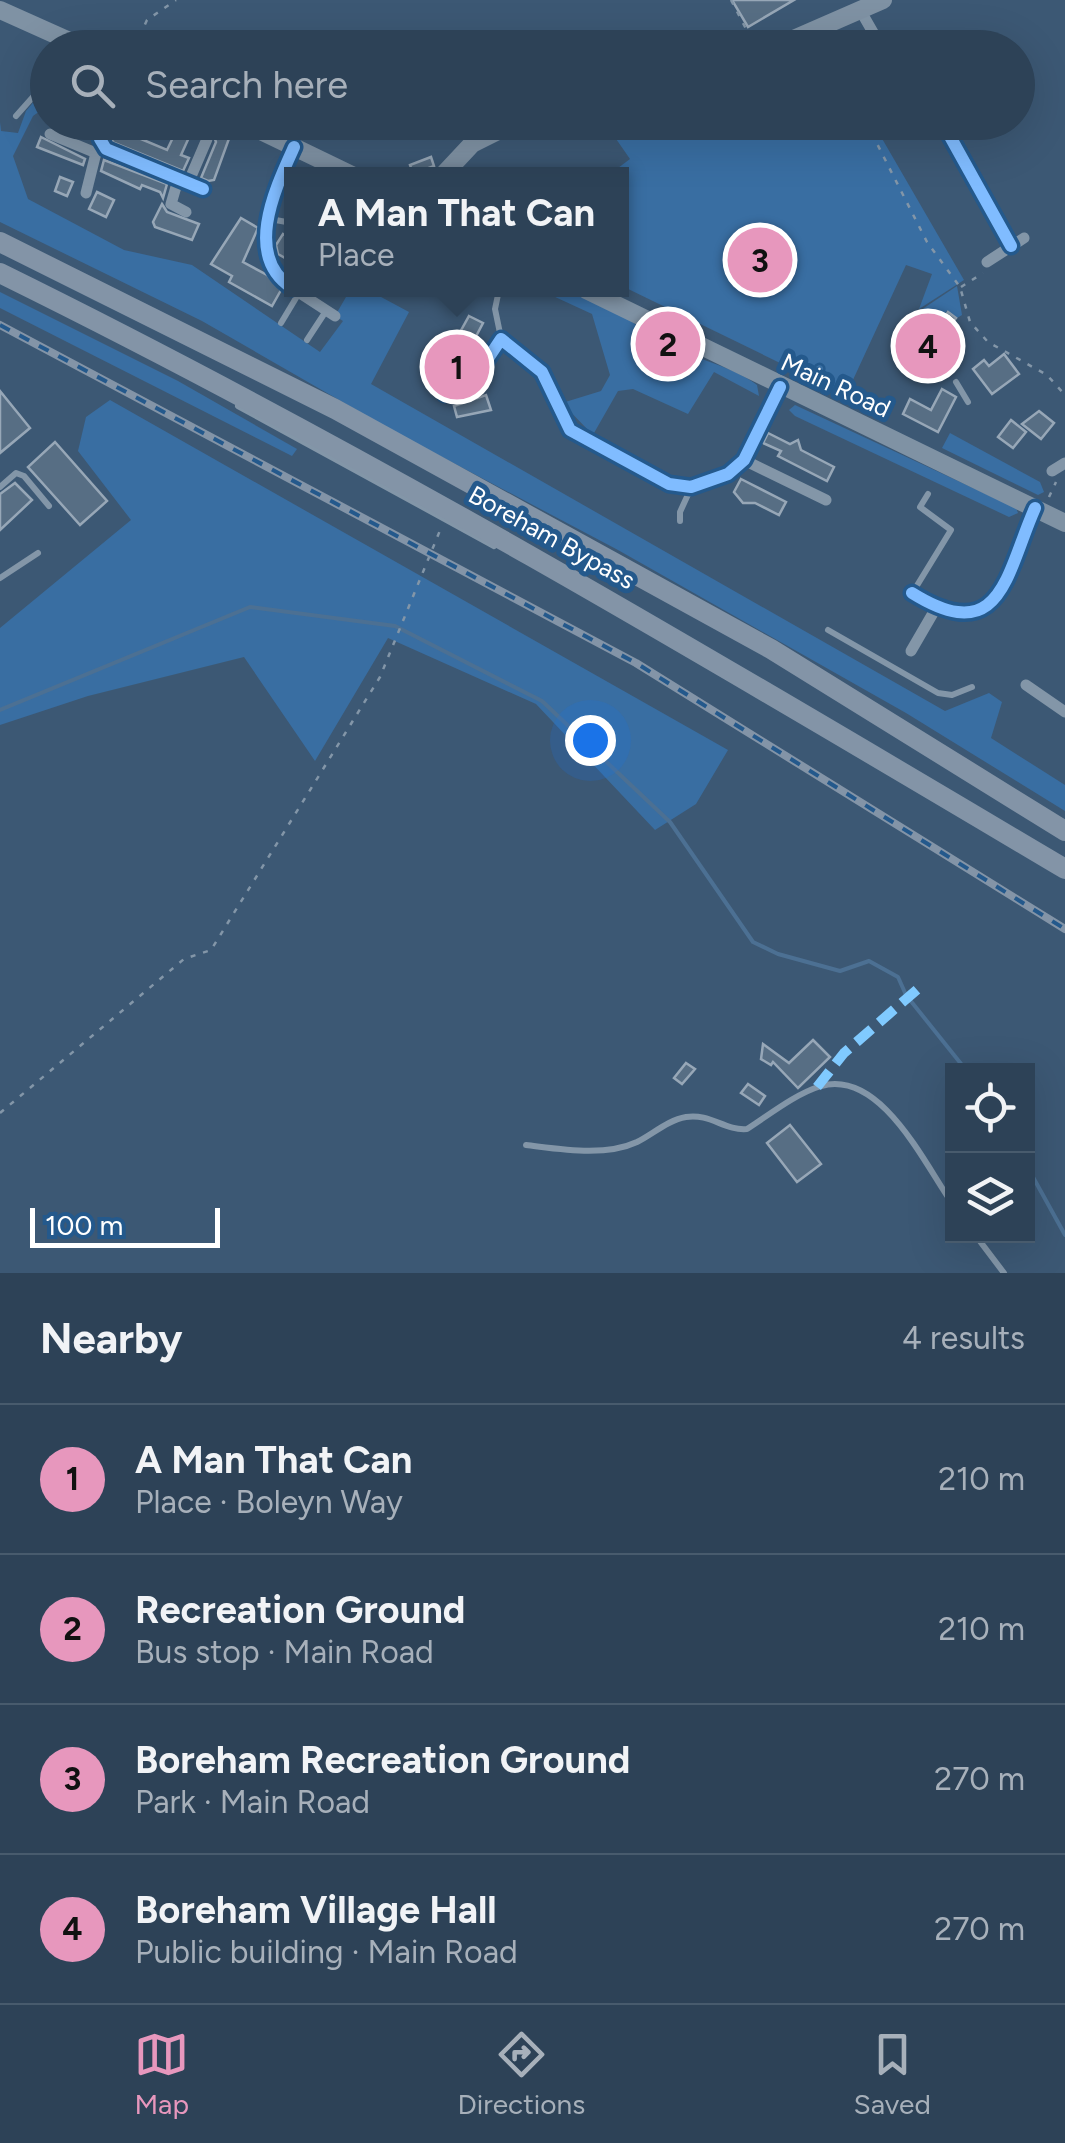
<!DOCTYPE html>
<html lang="en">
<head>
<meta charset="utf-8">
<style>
	body { margin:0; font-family:Figtree,sans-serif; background:#35495d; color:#f1f3f6 }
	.controls { position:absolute; right:30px; bottom:30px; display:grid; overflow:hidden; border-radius:0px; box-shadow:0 10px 40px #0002 }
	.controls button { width:90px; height:90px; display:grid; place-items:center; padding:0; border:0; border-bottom:2px solid #485b6d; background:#2d4257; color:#f1f3f6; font:50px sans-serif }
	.scale { position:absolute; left:30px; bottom:25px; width:190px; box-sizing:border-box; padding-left:10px; border:5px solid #fff; border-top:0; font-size:28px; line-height:35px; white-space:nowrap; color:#fff; -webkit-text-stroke:8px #24598c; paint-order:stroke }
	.you { position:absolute; left:590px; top:740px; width:35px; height:35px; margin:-25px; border:8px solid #fff; border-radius:50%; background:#1a73e8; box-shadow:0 0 0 15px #1a73e833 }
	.badge { display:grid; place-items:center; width:65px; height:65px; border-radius:50%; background:#e797bd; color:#111; font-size:32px; font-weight:700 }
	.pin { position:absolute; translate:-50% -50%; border:5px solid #fff; box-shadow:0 2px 10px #0006 }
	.popup { position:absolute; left:284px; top:167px; width:345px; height:130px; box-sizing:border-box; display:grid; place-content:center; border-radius:0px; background:#2d4257; filter:drop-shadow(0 2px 8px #0005); font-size:32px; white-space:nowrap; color:#a7b0ba }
	.popup b { font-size:38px; color:#f1f3f6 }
	.popup::after { content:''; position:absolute; left:50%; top:100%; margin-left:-20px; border:20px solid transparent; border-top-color:#2d4257 }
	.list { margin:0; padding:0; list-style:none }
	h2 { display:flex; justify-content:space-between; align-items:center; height:130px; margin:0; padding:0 40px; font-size:42px }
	h2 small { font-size:32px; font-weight:400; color:#a7b0ba }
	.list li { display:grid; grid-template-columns:65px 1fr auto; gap:30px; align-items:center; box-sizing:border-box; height:150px; padding:0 40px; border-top:2px solid #485b6d }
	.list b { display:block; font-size:38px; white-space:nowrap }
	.list p { margin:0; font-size:32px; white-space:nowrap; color:#a7b0ba }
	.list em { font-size:32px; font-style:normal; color:#a7b0ba }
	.icon { flex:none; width:55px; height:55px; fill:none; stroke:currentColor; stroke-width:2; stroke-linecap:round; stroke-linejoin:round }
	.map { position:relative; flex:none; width:1065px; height:1273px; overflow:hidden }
	.search { position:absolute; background:#2d4257; box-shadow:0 10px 40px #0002; left:30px; right:30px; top:30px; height:110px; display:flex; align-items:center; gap:25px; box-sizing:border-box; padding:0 35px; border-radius:55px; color:#a7b0ba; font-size:38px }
	.sheet { height:730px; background:#2d4257 }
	nav { display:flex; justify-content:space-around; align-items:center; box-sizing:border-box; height:140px; border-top:2px solid #485b6d; background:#2d4257; font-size:28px; color:#a7b0ba }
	nav a { display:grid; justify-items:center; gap:5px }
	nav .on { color:#e797bd }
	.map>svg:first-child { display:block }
	.green { fill:#396ea2 }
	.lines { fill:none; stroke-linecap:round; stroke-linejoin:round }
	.stream { stroke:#4c7093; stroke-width:4 }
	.building { fill:#576e84; stroke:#97a7b7; stroke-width:2.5 }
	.path { stroke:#8396a8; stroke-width:2.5; stroke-dasharray:5 8; stroke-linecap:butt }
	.lane { stroke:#8396a8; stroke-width:6 }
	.street { stroke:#8396a8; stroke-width:11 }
	.secondary { stroke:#7f92a4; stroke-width:18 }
	.highway { stroke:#8394a7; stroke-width:20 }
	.rail-casing { stroke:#8394a7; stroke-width:8 }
	.rail { stroke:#24598c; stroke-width:4; stroke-dasharray:11; stroke-linecap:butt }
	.quiet { stroke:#80caff; stroke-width:10; stroke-dasharray:20 10; stroke-linecap:butt }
	.cycleway-casing { stroke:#24598c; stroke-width:19 }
	.cycleway { stroke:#80bcff; stroke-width:12 }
	.labels { text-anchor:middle; stroke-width:10; stroke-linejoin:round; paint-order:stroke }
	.street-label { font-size:25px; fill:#fff; stroke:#24598c }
</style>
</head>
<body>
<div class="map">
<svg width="1065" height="1273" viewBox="0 0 1065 1273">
	<rect width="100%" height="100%" fill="#3c5874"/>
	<g class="green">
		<path d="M47,86V106L33,116L13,156L28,199L124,250L192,265L320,352L343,321L335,316L346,297L334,290H368L409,312L371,384L945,711L989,693L1002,702L991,738L1065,785V811L906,713L618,550L393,431L202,321L0,222V122L1,131L18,133L26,111Z"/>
		<path d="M605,123H873L964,280L919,309L932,274L906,265L846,395L622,286V175L610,174L630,159Z"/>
		<path d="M957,286L962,315L957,318L947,311L941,318L932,312L925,321L918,312Z"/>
		<path d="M557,290C587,290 638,326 663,342C692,360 728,363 757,385L759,396L714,372L688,414L633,389L618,391L594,433L589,431L562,403L601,391L610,375L592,314L553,296Z"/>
		<path d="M0,292L178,381L297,449L292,456L0,308Z"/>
		<path d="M110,400L728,750L696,804L655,830L536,704L388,638L315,761L244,657L88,696L0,725V628L131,520L78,451L86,417Z"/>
		<path d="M795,405L1016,508L1018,513L1009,517L795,416L789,410Z"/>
		<path d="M950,433L1040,482L1044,492L1038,495L942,448Z"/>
	</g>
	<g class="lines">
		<g class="stream">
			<path d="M0,710L250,607L395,626L542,701L670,822L753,942L778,954L840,971L869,961L898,977L906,995L966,1070"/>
			<path d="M1028,1168L1065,1235"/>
		</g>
	</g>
	<g class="building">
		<path d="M732,0H794L748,27Z"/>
		<path d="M117,122H134L129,134L167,150L178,127L170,122H209L231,133L214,180L208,181L201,178L216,142L212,131L198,136L191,133L181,155L189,158L183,171L112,142Z"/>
		<path d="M41,137L85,159L83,165L37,147Z"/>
		<path d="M431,157L434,166L413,174L410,165Z"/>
		<path d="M104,160L167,184L163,198L160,192L142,185L140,189L101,171Z"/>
		<path d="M60,177L73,182L67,196L55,191Z"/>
		<path d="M97,192L114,200L106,217L89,209Z"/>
		<path d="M162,204L167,212L199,224L192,240L155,227L153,222Z"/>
		<path d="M241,218L258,228L243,262L267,275L281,290L272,306L229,282L232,276L211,264Z"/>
		<path d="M283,234L292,240V262L278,254L276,245Z"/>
		<path d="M948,312L956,318L950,326L958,332L931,375L901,354L932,314L942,321Z"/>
		<path d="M469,316L483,323L473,342L459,334Z"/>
		<path d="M1004,354L1019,374L992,394L973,369L984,360L989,366Z"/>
		<path d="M942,389L956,397L938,432L903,414L910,399L931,410Z"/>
		<path d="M0,391L30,428L0,453Z"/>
		<path d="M486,395L491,410L457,417L454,406Z"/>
		<path d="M1039,411L1054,423L1041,439L1022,424Z"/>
		<path d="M1011,420L1026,432L1013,448L998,437Z"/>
		<path d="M768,433L790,444L798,440L801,450L834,467L827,481L778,456L781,451L763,443Z"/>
		<path d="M55,442L107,501L80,525L28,467Z"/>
		<path d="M741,479L786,502L779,515L755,503H743L734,492Z"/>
		<path d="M15,483L32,500L0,530V494Z"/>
		<path d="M813,1040L830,1057L798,1088L773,1062L771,1065L761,1059L763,1044L789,1063Z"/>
		<path d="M686,1063L695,1069L682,1084L674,1078Z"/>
		<path d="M748,1084L765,1096L759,1105L741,1093Z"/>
		<path d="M790,1125L821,1164L797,1182L767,1143Z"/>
	</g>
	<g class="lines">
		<g class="path">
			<path d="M731,0L756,48"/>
			<path d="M134,48L147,20L176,0"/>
			<path d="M866,122L927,242L960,287L970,322L988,342L1047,375L1065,395"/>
			<path d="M961,287L983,273"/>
			<path d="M1049,497L1056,482"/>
			<path d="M0,1113L184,959L211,950L380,677L441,528"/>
		</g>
		<g class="lane">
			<path d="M16,116L48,80"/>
			<path d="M270,219L292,223"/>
			<path d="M499,290L495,309L501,338"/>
			<path d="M281,323L299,293"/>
			<path d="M307,340L326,311"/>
			<path d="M956,382L968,402"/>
			<path d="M238,406L494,546"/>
			<path d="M0,487L16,473L24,476L49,506"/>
			<path d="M680,521V512L691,488"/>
			<path d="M0,578L38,553"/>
			<path d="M913,592L951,530L920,507L928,494"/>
			<path d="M828,630L938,693L952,695L972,687"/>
			<path d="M526,1145C560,1149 605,1157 637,1142C653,1134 668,1120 686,1117C710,1113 725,1131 747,1129C769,1115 795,1094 821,1086C881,1069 925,1165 952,1203"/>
			<path d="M976,1236L1004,1273"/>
		</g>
		<g class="street">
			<path d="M859,8L882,48"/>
			<path d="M101,122L100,139L106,149L203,189"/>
			<path d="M942,122L1011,246"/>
			<path d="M50,134L96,153L106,149"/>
			<path d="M178,180L171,204L186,212"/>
			<path d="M189,181L207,139"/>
			<path d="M86,193L96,153"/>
			<path d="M987,262L1024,238"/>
			<path d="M292,288C243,256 275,189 294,147"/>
			<path d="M295,290L335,316"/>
			<path d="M445,394L471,384L501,339L542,372L570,430L669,484L691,487L728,474L744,460L780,387"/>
			<path d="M744,460L826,500"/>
			<path d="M1052,471L1065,463"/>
			<path d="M912,593C1002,649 1006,573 1035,508"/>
			<path d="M911,651L936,608"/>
			<path d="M1026,685L1065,712"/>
		</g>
		<g class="secondary">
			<path d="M0,10L85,48"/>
			<path d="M773,48L883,0"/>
			<path d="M242,122L352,175"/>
			<path d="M443,175L472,144L516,122"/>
			<path d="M586,290L1065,523"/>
		</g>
		<g class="highway">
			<path d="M0,242L335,409L771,649L1065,831"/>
			<path d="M0,273C366,453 715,661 1065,869"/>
		</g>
		<g class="rail-casing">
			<path id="rail" d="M0,325L636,663L1065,929"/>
		</g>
		<use href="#rail" class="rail"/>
		<path class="quiet" d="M817,1087L844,1053L920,987"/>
		<g class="cycleway-casing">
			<g id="cycleway">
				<path d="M101,122L100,139L106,149L203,189"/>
				<path d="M942,122L1011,246"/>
				<path d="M292,288C243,256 275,189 294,147"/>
				<path d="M445,394L471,384L501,339L542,372L570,430L669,484L691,487L728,474L744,460L780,387"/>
				<path d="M912,593C1002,649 1006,573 1035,508"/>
			</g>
		</g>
		<use href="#cycleway" class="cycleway"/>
	</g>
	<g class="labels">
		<g class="street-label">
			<text transform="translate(836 385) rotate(25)" y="9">Main Road</text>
			<text transform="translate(552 537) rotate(29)" y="9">Boreham Bypass</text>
		</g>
	</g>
</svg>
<div class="controls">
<button><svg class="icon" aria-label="locate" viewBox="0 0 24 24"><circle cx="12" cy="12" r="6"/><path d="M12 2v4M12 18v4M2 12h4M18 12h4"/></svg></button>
<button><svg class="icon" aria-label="layers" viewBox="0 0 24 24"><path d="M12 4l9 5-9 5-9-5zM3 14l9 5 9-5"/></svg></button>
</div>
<div class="scale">100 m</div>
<div class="you"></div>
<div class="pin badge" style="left:457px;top:367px">1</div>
<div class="popup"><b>A Man That Can</b>Place</div>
<div class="pin badge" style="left:668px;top:344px">2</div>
<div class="pin badge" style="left:760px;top:260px">3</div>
<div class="pin badge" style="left:928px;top:346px">4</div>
<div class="search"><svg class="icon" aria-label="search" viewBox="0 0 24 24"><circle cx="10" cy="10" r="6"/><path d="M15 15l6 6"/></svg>Search here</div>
</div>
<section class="sheet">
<h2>Nearby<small>4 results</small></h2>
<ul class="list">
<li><span class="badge">1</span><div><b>A Man That Can</b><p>Place · Boleyn Way</p></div><em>210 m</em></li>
<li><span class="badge">2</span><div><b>Recreation Ground</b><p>Bus stop · Main Road</p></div><em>210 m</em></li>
<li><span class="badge">3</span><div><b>Boreham Recreation Ground</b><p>Park · Main Road</p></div><em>270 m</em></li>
<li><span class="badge">4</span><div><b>Boreham Village Hall</b><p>Public building · Main Road</p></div><em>270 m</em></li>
</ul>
</section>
<nav>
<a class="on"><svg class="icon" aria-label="map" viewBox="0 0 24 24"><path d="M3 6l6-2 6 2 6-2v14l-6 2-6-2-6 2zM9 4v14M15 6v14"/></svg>Map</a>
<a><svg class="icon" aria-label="directions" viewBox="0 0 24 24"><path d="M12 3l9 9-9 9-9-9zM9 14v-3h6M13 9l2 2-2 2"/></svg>Directions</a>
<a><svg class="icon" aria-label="saved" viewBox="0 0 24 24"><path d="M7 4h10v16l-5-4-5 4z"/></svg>Saved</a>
</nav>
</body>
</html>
